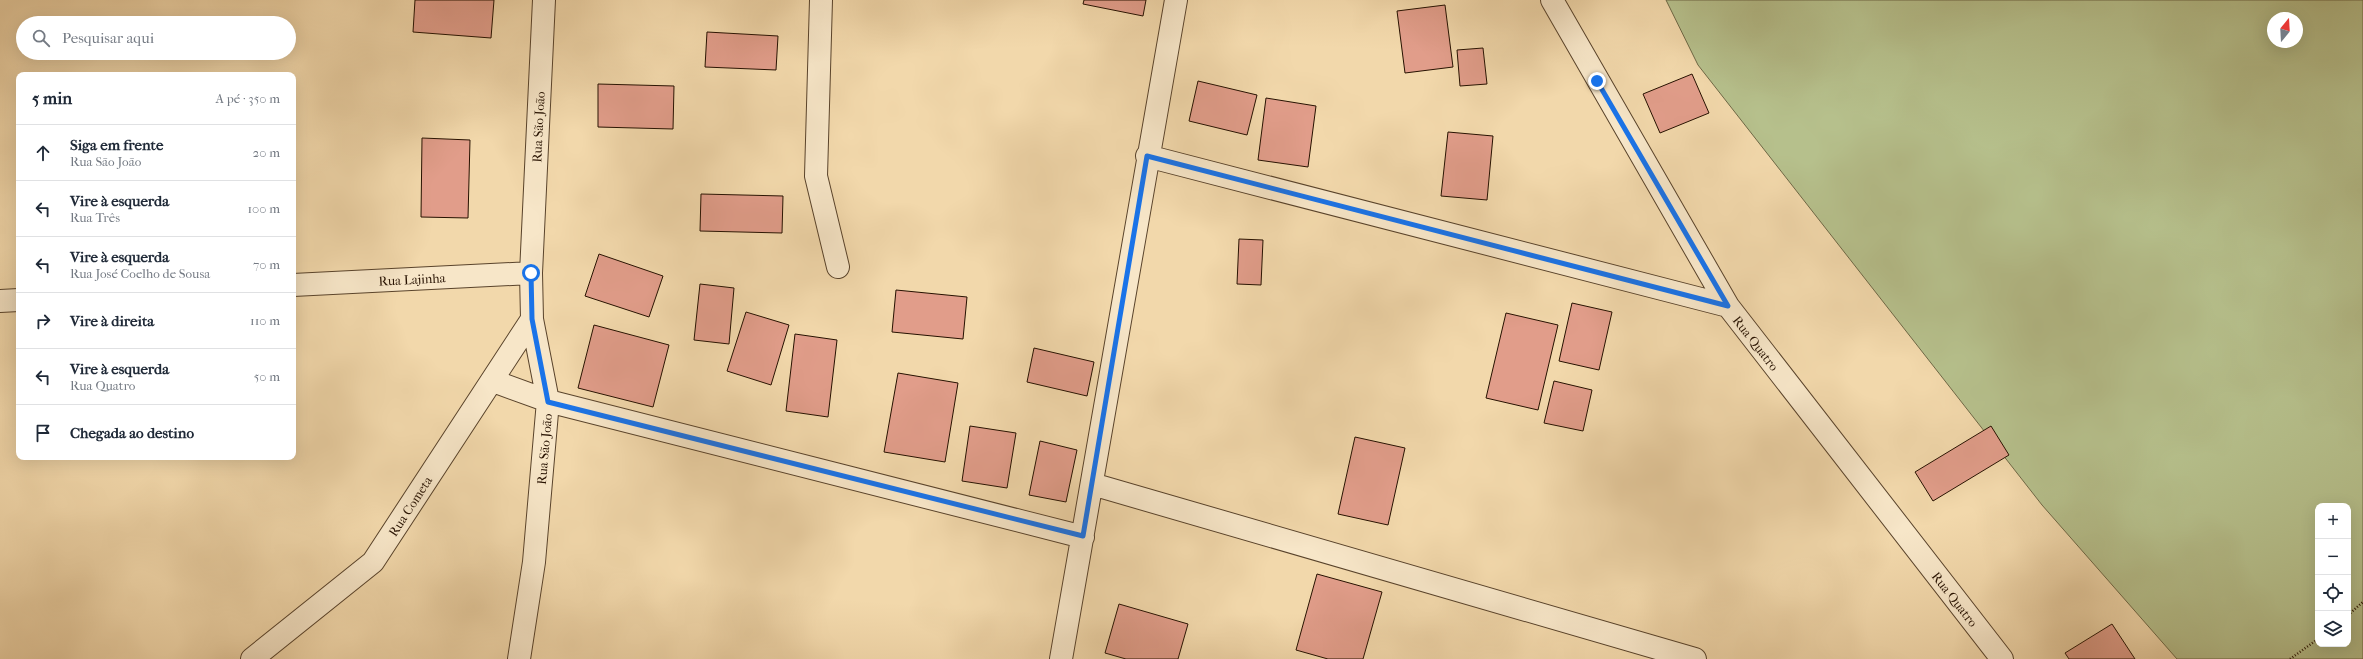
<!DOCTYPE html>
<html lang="pt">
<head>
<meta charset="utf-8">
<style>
  body { margin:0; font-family:"IM FELL French Canon",serif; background:#f2f2f3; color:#1f2937 }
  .controls { position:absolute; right:12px; bottom:12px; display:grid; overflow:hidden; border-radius:8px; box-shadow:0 4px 16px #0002 }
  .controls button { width:36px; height:36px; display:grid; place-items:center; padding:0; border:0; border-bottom:1px solid #e0e1e3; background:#fff; color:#1f2937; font:20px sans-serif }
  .compass { position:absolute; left:2267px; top:12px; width:36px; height:36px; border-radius:50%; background:#fff; box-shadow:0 4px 16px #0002; rotate:18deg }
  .stop { position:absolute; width:12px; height:12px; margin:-9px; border:3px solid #1a73e8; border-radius:50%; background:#fff }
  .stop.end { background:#1a73e8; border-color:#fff; box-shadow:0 1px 4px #0008 }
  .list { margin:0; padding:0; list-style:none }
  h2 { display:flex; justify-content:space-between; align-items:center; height:52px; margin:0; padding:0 16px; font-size:17px }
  h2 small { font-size:13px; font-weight:400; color:#747a83 }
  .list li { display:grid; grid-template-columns:26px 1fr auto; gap:12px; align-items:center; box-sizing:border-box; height:56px; padding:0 16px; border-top:1px solid #e0e1e3 }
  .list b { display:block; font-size:15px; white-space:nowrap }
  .list p { margin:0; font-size:13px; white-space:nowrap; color:#747a83 }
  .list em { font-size:13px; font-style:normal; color:#747a83 }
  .icon { flex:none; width:22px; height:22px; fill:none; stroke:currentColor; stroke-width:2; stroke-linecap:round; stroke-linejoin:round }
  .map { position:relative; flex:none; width:2363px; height:659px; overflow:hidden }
  .search { position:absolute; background:#fff; box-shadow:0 4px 16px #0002; left:16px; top:16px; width:280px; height:44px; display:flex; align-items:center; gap:10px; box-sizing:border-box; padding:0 14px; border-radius:22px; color:#747a83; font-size:15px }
  .panel { position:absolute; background:#fff; box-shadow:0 4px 16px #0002; left:16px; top:72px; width:280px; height:388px; border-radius:8px }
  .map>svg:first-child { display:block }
  .green { fill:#b6c08c; stroke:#6e6846; fill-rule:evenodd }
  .building { fill:#e19d8a; stroke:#261100 }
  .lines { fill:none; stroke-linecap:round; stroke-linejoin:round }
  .minor-casing { stroke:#59432b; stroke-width:24 }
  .path { stroke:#261100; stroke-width:2.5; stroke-dasharray:1 2; stroke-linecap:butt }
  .minor { stroke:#f7e6c8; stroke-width:22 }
  .route { stroke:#1a73e8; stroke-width:5 }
  .labels { text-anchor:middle; stroke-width:3; stroke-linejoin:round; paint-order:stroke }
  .street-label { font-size:13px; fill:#261100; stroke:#f7e6c8 }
</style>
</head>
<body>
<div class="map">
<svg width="2363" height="659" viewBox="0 0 2363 659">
  <rect width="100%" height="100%" fill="#f2d8ab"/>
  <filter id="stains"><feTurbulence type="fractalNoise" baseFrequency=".005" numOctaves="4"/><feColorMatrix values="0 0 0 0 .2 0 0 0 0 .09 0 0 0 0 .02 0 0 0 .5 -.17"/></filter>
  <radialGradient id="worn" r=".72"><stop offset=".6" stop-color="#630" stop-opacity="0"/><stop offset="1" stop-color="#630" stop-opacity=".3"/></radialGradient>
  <path class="green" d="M1666,0h697v659h-186l-135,-154 -344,-440zM2273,18h24v24h-24zM2318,506h30v138h-30z"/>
  <path class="building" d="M415,0h79l-3,38 -78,-6z
    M1084,0h62l-3,16 -60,-12z
    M1445,5l8,62 -48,6 -8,-62z
    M707,32l71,4 -2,34 -71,-3z
    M1483,48l4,36 -27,2 -3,-36z
    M1692,74l17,39 -49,20 -17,-39z
    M1198,81l59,14 -10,40 -58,-14z
    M598,84l76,2 -1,43 -75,-2z
    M1266,98l50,8 -8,61 -50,-7z
    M1448,132l45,4 -6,64 -46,-4z
    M422,138l48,2 -2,78 -47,-1z
    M701,194l82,2 -1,37 -82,-2z
    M1239,239l24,1 -2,45 -24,-1z
    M599,254l64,22 -14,41 -64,-21z
    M700,284l34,4 -5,56 -35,-4z
    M896,290l71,7 -4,42 -71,-7z
    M1572,303l40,9 -13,58 -40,-9z
    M746,312l43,13 -18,60 -44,-14z
    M1506,313l52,12 -20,85 -52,-12z
    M594,325l75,20 -16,62 -75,-19z
    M795,334l42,6 -9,77 -42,-6z
    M1034,348l60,14 -7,34 -60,-14z
    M898,373l60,10 -13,79 -61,-10z
    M1554,381l38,9 -9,41 -39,-8z
    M970,426l46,7 -9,55 -45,-7z
    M1991,426l18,29 -76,46 -18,-29z
    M1355,437l50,11 -17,77 -50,-11z
    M1040,441l37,9 -11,52 -37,-7z
    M1317,574l65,18 -19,67h-35l-32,-9z
    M1119,604l69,20 -10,35h-52l-21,-6z
    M2112,624l23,35h-66l-4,-6z"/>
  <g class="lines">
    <g class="minor-casing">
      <path id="minor" d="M821,0l-5,176 22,91
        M1552,0l176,306 274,353
        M1147,156l581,150
        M293,285l238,-12
        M0,301l19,-1
        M493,381l55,20 535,136
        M1092,484l603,175
        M252,659l121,-97 159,-243
        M519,659l15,-97 14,-161 -16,-82 -1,-46 13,-273
        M1061,659l115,-659"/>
    </g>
    <path class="path" d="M2348,615l15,-13
      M2290,659l28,-20"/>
    <use href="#minor" class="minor"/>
  </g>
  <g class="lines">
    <path class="route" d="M531,273l1,46 16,83 535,134 64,-380 581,150 -131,-225"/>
  </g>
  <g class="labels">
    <g class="street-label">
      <text transform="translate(538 127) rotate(-87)" y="5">Rua São João</text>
      <text transform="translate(412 279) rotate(-3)" y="5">Rua Lajinha</text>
      <text transform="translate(1756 343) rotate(52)" y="5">Rua Quatro</text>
      <text transform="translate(544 449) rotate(-85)" y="5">Rua São João</text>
      <text transform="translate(410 506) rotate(-57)" y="5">Rua Cometa</text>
      <text transform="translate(1955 599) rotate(52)" y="5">Rua Quatro</text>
    </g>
  </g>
  <rect width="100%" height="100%" filter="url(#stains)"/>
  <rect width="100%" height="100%" fill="url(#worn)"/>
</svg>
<div class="controls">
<button>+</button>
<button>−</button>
<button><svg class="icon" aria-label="locate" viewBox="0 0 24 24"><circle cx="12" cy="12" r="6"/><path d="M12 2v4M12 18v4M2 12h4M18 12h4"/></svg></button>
<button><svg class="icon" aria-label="layers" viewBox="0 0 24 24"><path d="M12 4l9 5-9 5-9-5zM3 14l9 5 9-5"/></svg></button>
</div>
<svg class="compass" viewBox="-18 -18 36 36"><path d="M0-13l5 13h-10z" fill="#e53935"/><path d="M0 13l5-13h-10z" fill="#747a83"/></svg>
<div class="stop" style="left:531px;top:273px"></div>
<div class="stop end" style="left:1597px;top:81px"></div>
<div class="search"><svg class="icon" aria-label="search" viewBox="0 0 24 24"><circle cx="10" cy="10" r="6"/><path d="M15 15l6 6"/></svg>Pesquisar aqui</div>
<section class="panel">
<h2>5 min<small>A pé · 350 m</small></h2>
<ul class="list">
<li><svg class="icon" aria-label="ahead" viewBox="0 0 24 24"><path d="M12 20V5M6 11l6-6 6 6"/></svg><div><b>Siga em frente</b><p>Rua São João</p></div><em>20 m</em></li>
<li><svg class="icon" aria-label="left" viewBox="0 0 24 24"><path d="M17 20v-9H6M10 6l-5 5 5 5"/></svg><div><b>Vire à esquerda</b><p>Rua Três</p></div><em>100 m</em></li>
<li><svg class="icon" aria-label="left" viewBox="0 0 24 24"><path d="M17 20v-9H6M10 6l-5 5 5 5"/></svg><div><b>Vire à esquerda</b><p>Rua José Coelho de Sousa</p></div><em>70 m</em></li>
<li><svg class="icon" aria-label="right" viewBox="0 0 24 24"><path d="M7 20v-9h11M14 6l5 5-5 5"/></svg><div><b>Vire à direita</b></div><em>110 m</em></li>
<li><svg class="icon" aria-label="left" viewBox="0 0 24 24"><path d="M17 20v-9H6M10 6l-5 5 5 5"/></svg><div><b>Vire à esquerda</b><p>Rua Quatro</p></div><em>50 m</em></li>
<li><svg class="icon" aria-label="arrive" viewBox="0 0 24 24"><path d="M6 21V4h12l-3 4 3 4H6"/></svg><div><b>Chegada ao destino</b></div></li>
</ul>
</section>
</div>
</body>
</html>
